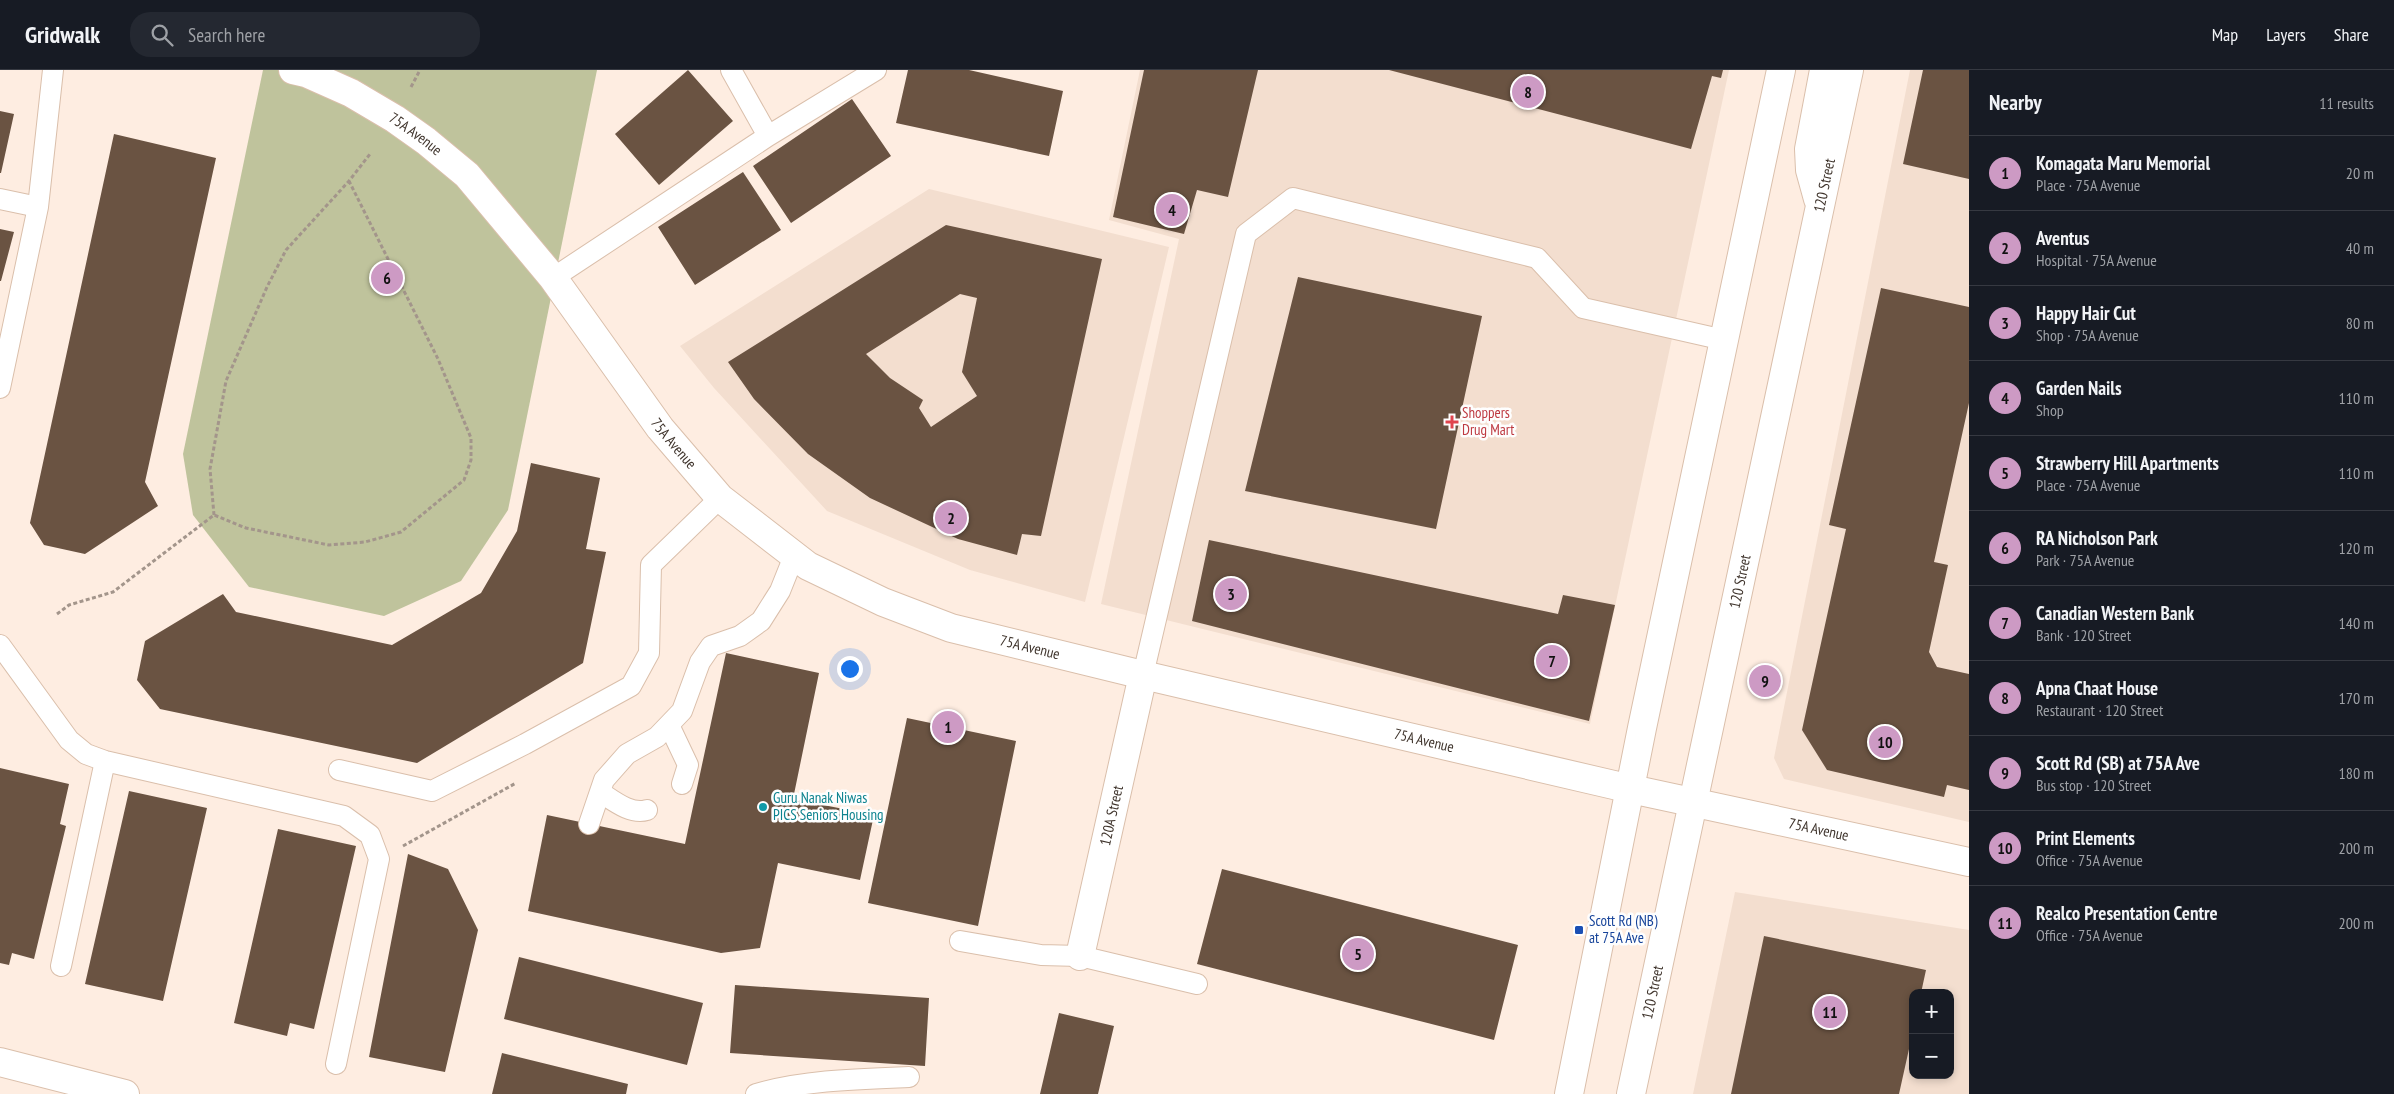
<!DOCTYPE html>
<html lang="en">
<head>
<meta charset="utf-8">
<style>
  body { margin:0; font-family:"PT Sans Narrow",sans-serif; background:#242831; color:#f1f3f6 }
  .controls { position:absolute; right:15px; bottom:15px; display:grid; overflow:hidden; border-radius:10px; box-shadow:0 2px 8px #0003 }
  .controls button { width:45px; height:45px; display:grid; place-items:center; padding:0; border:0; border-bottom:1px solid #363941; background:#171b24; color:#f1f3f6; font:25px sans-serif }
  .you { position:absolute; left:849px; top:598px; width:18px; height:18px; margin:-12px; border:4px solid #fff; border-radius:50%; background:#1a73e8; box-shadow:0 0 0 8px #1a73e833 }
  .badge { display:grid; place-items:center; width:32px; height:32px; border-radius:50%; background:#cd9ac4; color:#111; font-size:16px; font-weight:700 }
  .pin { position:absolute; translate:-50% -50%; border:2px solid #fff; box-shadow:0 1px 5px #0006 }
  .list { margin:0; padding:0; list-style:none }
  h2 { display:flex; justify-content:space-between; align-items:center; height:65px; margin:0; padding:0 20px; font-size:21px }
  h2 small { font-size:16px; font-weight:400; color:#9ea1a6 }
  .list li { display:grid; grid-template-columns:32px 1fr auto; gap:15px; align-items:center; box-sizing:border-box; height:75px; padding:0 20px; border-top:1px solid #363941 }
  .list b { display:block; font-size:19px; white-space:nowrap }
  .list p { margin:0; font-size:16px; white-space:nowrap; color:#9ea1a6 }
  .list em { font-size:16px; font-style:normal; color:#9ea1a6 }
  .icon { flex:none; width:28px; height:28px; fill:none; stroke:currentColor; stroke-width:2; stroke-linecap:round; stroke-linejoin:round }
  .map { position:relative; flex:none; width:1969px; height:1024px; overflow:hidden }
  header { display:flex; align-items:center; gap:30px; box-sizing:border-box; height:70px; padding:0 25px; background:#171b24; border-bottom:1px solid #363941 }
  header strong { font-size:24px }
  nav { display:flex; gap:28px; margin-inline-start:auto; font-size:18px }
  .search { width:350px; height:45px; background:#242831; display:flex; align-items:center; gap:12px; box-sizing:border-box; padding:0 18px; border-radius:20px; color:#9ea1a6; font-size:19px }
  main { display:flex }
  aside { flex:1; background:#171b24 }
  .map>svg:first-child { display:block }
  .built { fill:#f3decf; fill-rule:evenodd }
  .green { fill:#bfc39c }
  .building { fill:#6a5342; fill-rule:evenodd }
  .lines { fill:none; stroke-linecap:round; stroke-linejoin:round }
  .lane-casing { stroke:#dabfab; stroke-width:22 }
  .street-casing { stroke:#dabfab; stroke-width:30 }
  .secondary-casing { stroke:#dabfab; stroke-width:30 }
  .path { stroke:#a3958b; stroke-width:3; stroke-dasharray:4 2.5; stroke-linecap:butt }
  .lane { stroke:#fff; stroke-width:20 }
  .street { stroke:#fff; stroke-width:28 }
  .secondary { stroke:#fff; stroke-width:28 }
  .health-dot { fill:#e0444e; stroke:#fefefe; stroke-width:2 }
  .culture-dot { fill:#0f9aa8; stroke:#fefefe; stroke-width:2 }
  .transit-dot { fill:#1a4fb4; stroke:#fefefe; stroke-width:2 }
  .labels { text-anchor:middle; stroke-width:5; stroke-linejoin:round; paint-order:stroke }
  .street-label { font-size:15px; fill:#3f342c; stroke:#fefefe }
  .health-label { font-size:15px; fill:#be3a42; stroke:#fefefe; text-anchor:start }
  .culture-label { font-size:15px; fill:#0d838f; stroke:#fefefe; text-anchor:start }
  .transit-label { font-size:15px; fill:#164399; stroke:#fefefe; text-anchor:start }
</style>
</head>
<body>
<header>
<strong>Gridwalk</strong>
<div class="search"><svg class="icon" aria-label="search" viewBox="0 0 24 24"><circle cx="10" cy="10" r="6"/><path d="M15 15l6 6"/></svg>Search here</div>
<nav><a>Map</a><a>Layers</a><a>Share</a></nav>
</header>
<main>
<div class="map">
<svg width="1969" height="1024" viewBox="0 0 1969 1024">
  <rect width="100%" height="100%" fill="#feede1"/>
  <path class="built" d="M1140,0h589l-139,654 -489,-120 78,-365 -70,-19z
    M1910,0h59v752l-185,-43 -10,-21z
    M929,119l240,58 -84,355 -115,-32 -143,-59 -113,-123 -34,-42z
    M1735,822l234,38v164h-276zM1913,923h37v82h-37z"/>
  <path class="green" d="M263,0h334l-89,440 -47,71 -77,35 -135,-29 -56,-72 -10,-61z"/>
  <path class="building" d="M688,0l45,51 -74,64 -44,-51z
    M908,0h61l94,21 -14,65 -153,-33z
    M1144,0h114l-30,127 -31,-7 -13,44 -71,-17z
    M1389,0h334l-2,8 -9,-2 -21,73z
    M1923,0h46v109l-66,-15z
    M852,29l39,57 -100,67 -38,-57z
    M0,41l14,3 -13,59h-1z
    M114,64l102,24 -71,324 13,24 -73,48 -41,-9 -14,-22z
    M743,102l38,58 -86,55 -37,-58z
    M946,155l156,34 -61,277 -19,-2 -5,21 -59,-16 -88,-41 -62,-44 -54,-55 -26,-37zM960,224l17,4 -15,74 15,24 -46,31 -12,-19 4,-8 -33,-22 -24,-24z
    M0,159l14,3 -13,49h-1z
    M1298,207l184,39 -46,213 -191,-38z
    M1881,218l88,19v96l-35,159 14,3 -19,87 8,15 32,7v116l-22,-5 -3,12 -117,-27 -25,-40 44,-201 -17,-4z
    M531,393l69,15 -14,71 20,3 -23,111 -166,100 -257,-54 -23,-29 8,-39 78,-47 13,18 156,33 89,-52 36,-62z
    M1209,470l349,74 5,-19 52,10 -26,116 -397,-100z
    M726,583l93,20 -26,126 81,16 -14,65 -82,-17 -18,85 -39,5 -193,-42 19,-96 138,29z
    M907,648l109,23 -38,185 -110,-23z
    M0,698l69,16 -9,40 6,2 -32,133 -22,-6 -3,12 -9,-2z
    M129,721l78,17 -44,193 -78,-17z
    M278,759l78,17 -42,183 -24,-6 -3,13 -53,-13z
    M408,784l40,15 30,61 -33,142 -76,-15z
    M1222,799l296,76 -24,95 -297,-76z
    M1764,866l162,34 -5,23h-8v38l-14,63h-168z
    M519,887l184,46 -16,62 -183,-46z
    M735,915l194,13 -4,68 -195,-13z
    M1059,943l55,13 -16,68h-58z
    M502,983l126,31 -2,10h-134z"/>
  <g class="lines">
    <g class="lane-casing">
      <path id="lane" d="M731,0l37,66
        M0,129l38,8
        M553,208l215,-142 108,-66
        M0,318l38,-181 15,-137
        M0,575l69,95 17,14 19,7 239,55 26,19 9,24 -43,205
        M1143,605l103,-441 47,-36 244,60 46,50 141,32
        M669,655l19,40 -6,19
        M339,700l93,21 93,-47 106,-58 18,-33 2,-88 69,-67
        M600,722c14,9 31,23 47,18
        M589,754l15,-44 23,-26 30,-17 25,-26 18,-49 11,-16 29,-10 21,-15 19,-30 14,-35
        M960,871l81,14 39,1 117,28
        M61,896l44,-205
        M756,1024c49,-14 102,-15 153,-17"/>
    </g>
    <g class="street-casing">
      <g id="street">
        <path id="s1" d="M1631,719l338,73"/>
        <path id="s2" d="M1080,886l63,-281"/>
        <path d="M0,992l125,32"/>
      </g>
    </g>
    <g class="secondary-casing">
      <g id="secondary">
        <path id="s3" d="M293,0l13,3 45,20 44,26 31,22 41,34 86,103 107,150 60,70 88,68 75,36 68,26 192,47 488,114"/>
        <path d="M1818,129l-8,-29 -1,-21 15,-79"/>
        <path d="M1569,1024l73,-366 139,-658"/>
        <path id="s4" d="M1631,1024l218,-1024"/>
      </g>
    </g>
    <path class="path" d="M411,17l9,-17
      M214,445l-4,-46 16,-88 41,-94 19,-37 63,-69 21,-27
      M57,544l12,-9 44,-13 101,-77 32,13 83,17 36,-3 36,-10 63,-52 7,-20v-22l-33,-79 -89,-178
      M403,776l113,-63"/>
    <use href="#lane" class="lane"/>
    <use href="#street" class="street"/>
    <use href="#secondary" class="secondary"/>
  </g>
  <path class="health-dot" d="M1449.5 344.5h5v5h5v5h-5v5h-5v-5h-5v-5h5z"/>
  <circle class="culture-dot" cx="763" cy="737" r="5"/>
  <rect class="transit-dot" x="1574" y="855" width="10" height="10" rx="2.5"/>
  <g class="labels">
    <g class="street-label">
      <text dy="5" stroke="none"><textPath href="#s3" startOffset="139">75A Avenue</textPath></text>
      <text dy="5" stroke="none"><textPath href="#s4" startOffset="929">120 Street</textPath></text>
      <text dy="5" stroke="none"><textPath href="#s3" startOffset="544">75A Avenue</textPath></text>
      <text dy="5" stroke="none"><textPath href="#s4" startOffset="524">120 Street</textPath></text>
      <text dy="5" stroke="none"><textPath href="#s3" startOffset="964">75A Avenue</textPath></text>
      <text dy="5" stroke="none"><textPath href="#s3" startOffset="1369">75A Avenue</textPath></text>
      <text dy="5" stroke="none"><textPath href="#s2" startOffset="144">120A Street</textPath></text>
      <text dy="5" stroke="none"><textPath href="#s1" startOffset="192">75A Avenue</textPath></text>
      <text dy="5" stroke="none"><textPath href="#s4" startOffset="104">120 Street</textPath></text>
    </g>
    <g class="health-label">
      <text x="1462" y="348">Shoppers<tspan x="1462" dy="17">Drug Mart</tspan></text>
    </g>
    <g class="culture-label">
      <text x="773" y="733">Guru Nanak Niwas<tspan x="773" dy="17">PICS Seniors Housing</tspan></text>
    </g>
    <g class="transit-label">
      <text x="1589" y="856">Scott Rd (NB)<tspan x="1589" dy="17">at 75A Ave</tspan></text>
    </g>
  </g>
</svg>
<div class="controls">
<button>+</button>
<button>−</button>
</div>
<div class="you"></div>
<div class="pin badge" style="left:948px;top:657px">1</div>
<div class="pin badge" style="left:951px;top:448px">2</div>
<div class="pin badge" style="left:1231px;top:524px">3</div>
<div class="pin badge" style="left:1172px;top:140px">4</div>
<div class="pin badge" style="left:1358px;top:884px">5</div>
<div class="pin badge" style="left:387px;top:208px">6</div>
<div class="pin badge" style="left:1552px;top:591px">7</div>
<div class="pin badge" style="left:1528px;top:22px">8</div>
<div class="pin badge" style="left:1765px;top:611px">9</div>
<div class="pin badge" style="left:1885px;top:672px">10</div>
<div class="pin badge" style="left:1830px;top:942px">11</div>
</div>
<aside>
<h2>Nearby<small>11 results</small></h2>
<ul class="list">
<li><span class="badge">1</span><div><b>Komagata Maru Memorial</b><p>Place · 75A Avenue</p></div><em>20 m</em></li>
<li><span class="badge">2</span><div><b>Aventus</b><p>Hospital · 75A Avenue</p></div><em>40 m</em></li>
<li><span class="badge">3</span><div><b>Happy Hair Cut</b><p>Shop · 75A Avenue</p></div><em>80 m</em></li>
<li><span class="badge">4</span><div><b>Garden Nails</b><p>Shop</p></div><em>110 m</em></li>
<li><span class="badge">5</span><div><b>Strawberry Hill Apartments</b><p>Place · 75A Avenue</p></div><em>110 m</em></li>
<li><span class="badge">6</span><div><b>RA Nicholson Park</b><p>Park · 75A Avenue</p></div><em>120 m</em></li>
<li><span class="badge">7</span><div><b>Canadian Western Bank</b><p>Bank · 120 Street</p></div><em>140 m</em></li>
<li><span class="badge">8</span><div><b>Apna Chaat House</b><p>Restaurant · 120 Street</p></div><em>170 m</em></li>
<li><span class="badge">9</span><div><b>Scott Rd (SB) at 75A Ave</b><p>Bus stop · 120 Street</p></div><em>180 m</em></li>
<li><span class="badge">10</span><div><b>Print Elements</b><p>Office · 75A Avenue</p></div><em>200 m</em></li>
<li><span class="badge">11</span><div><b>Realco Presentation Centre</b><p>Office · 75A Avenue</p></div><em>200 m</em></li>
</ul>
</aside>
</main>
</body>
</html>
